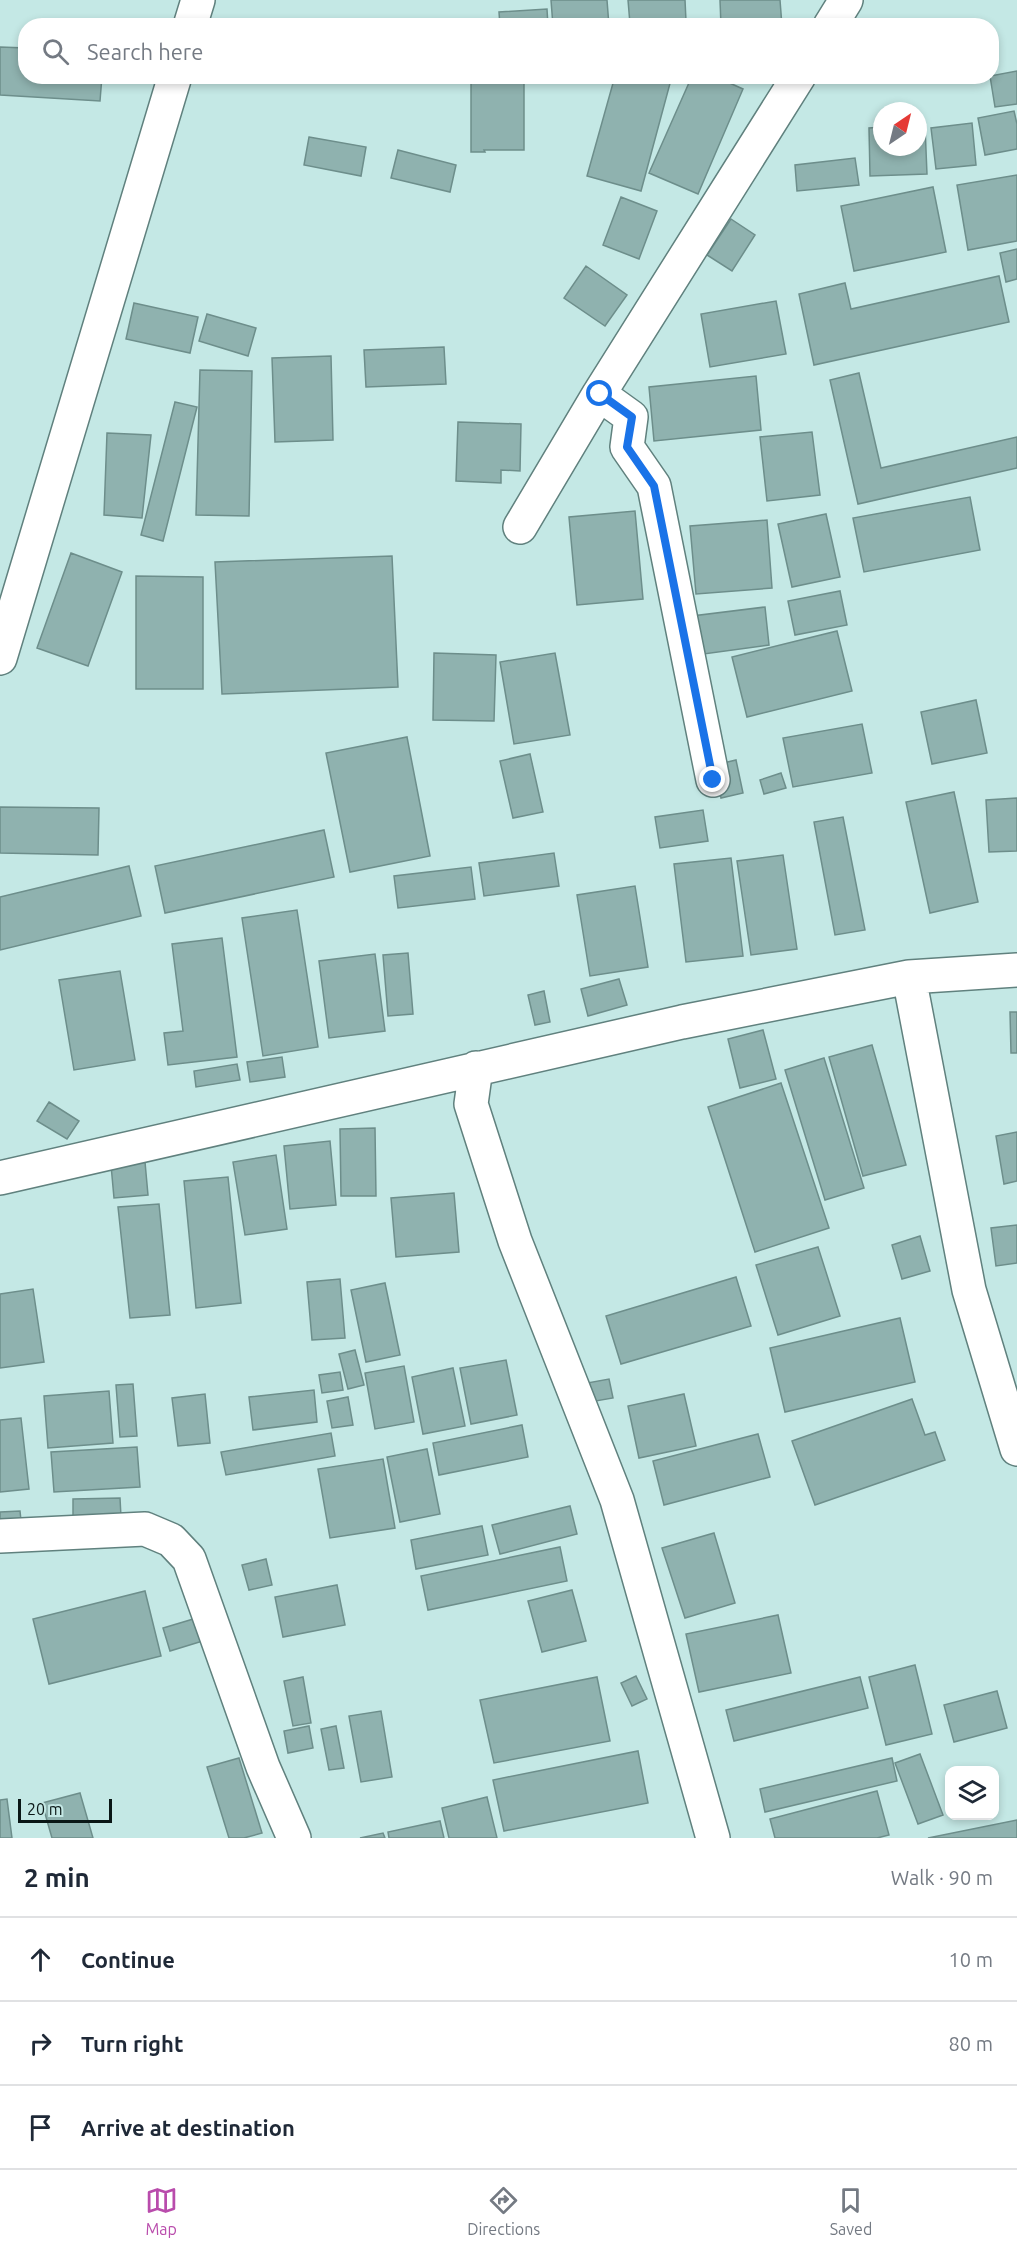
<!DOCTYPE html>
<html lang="en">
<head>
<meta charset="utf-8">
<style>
  body { margin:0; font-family:Ubuntu,sans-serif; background:#f6f6f7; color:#1f2937 }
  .controls { position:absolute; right:18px; bottom:18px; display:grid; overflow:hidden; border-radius:12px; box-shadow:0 3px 9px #0003 }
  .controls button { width:54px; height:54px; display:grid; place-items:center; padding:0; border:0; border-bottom:2px solid #e0e1e3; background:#fff; color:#1f2937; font:30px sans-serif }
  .compass { position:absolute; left:873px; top:102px; width:54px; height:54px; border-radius:50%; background:#fff; box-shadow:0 3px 9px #0003; rotate:35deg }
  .scale { position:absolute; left:18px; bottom:15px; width:94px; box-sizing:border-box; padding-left:6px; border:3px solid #0a1716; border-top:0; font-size:16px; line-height:21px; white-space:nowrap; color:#0a1716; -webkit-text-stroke:4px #c4e8e5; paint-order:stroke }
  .stop { position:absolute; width:18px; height:18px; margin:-14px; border:4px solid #1a73e8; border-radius:50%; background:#fff }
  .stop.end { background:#1a73e8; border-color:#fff; box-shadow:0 2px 6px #0008 }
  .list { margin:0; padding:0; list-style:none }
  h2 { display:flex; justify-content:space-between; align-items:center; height:78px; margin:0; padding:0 24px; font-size:26px }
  h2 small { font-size:20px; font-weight:400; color:#747a83 }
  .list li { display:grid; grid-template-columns:39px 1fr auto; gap:18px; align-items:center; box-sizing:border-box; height:84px; padding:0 24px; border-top:2px solid #e0e1e3 }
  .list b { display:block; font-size:22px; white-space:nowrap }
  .list em { font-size:20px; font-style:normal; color:#747a83 }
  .icon { flex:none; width:33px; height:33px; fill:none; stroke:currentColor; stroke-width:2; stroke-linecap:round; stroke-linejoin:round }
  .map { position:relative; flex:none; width:1017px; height:1838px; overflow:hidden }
  .search { position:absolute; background:#fff; box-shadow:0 3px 9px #0003; left:18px; right:18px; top:18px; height:66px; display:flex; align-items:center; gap:15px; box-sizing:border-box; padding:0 21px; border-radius:24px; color:#747a83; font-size:22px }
  .sheet { height:330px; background:#fff }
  nav { display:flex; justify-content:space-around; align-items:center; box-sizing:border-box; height:84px; border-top:2px solid #e0e1e3; background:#fff; font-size:16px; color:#747a83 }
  nav a { display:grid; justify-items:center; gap:3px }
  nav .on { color:#b94cac }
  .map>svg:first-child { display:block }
  .building { fill:#8fb2af; stroke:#6d8e8b; stroke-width:1.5 }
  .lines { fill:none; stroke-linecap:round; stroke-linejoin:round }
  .minor-casing { stroke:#60817e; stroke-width:36 }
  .minor { stroke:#fff; stroke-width:33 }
  .route { stroke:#1a73e8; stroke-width:8 }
</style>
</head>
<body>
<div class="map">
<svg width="1017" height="1838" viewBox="0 0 1017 1838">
  <rect width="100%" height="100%" fill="#c4e8e5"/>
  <path class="building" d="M551,0h56l2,26h-56z
    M628,0h57l1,21 -56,3z
    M720,0h60l2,26h-61z
    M547,9l1,17h-48l-1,-14z
    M237,20l26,6h-27z
    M0,47l26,1v28h76l-2,25 -100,-6z
    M1017,71v33l-22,3 -5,-31z
    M471,76l53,3v71h-40l1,2h-14z
    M615,76h57l-31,115 -54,-15z
    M692,76h22l29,13 -45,105 -49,-21z
    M1014,111l3,13v25l-32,6 -7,-37z
    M972,123l4,42 -40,4 -5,-41z
    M918,126h7l2,48 -57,2 -1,-48 13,-1v20h36z
    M309,137l57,10 -5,29 -57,-11z
    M398,150l58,15 -6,27 -59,-14z
    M855,158l4,27 -62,6 -2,-26z
    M1017,175v66l-49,9 -11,-65z
    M933,187l13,65 -92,19 -13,-65z
    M621,197l36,14 -18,48 -36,-14z
    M731,219l24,16 -23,36 -25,-16z
    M1017,249v30l-11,3 -6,-29z
    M586,266l41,29 -22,31 -41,-28z
    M999,276l10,46 -195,43 -15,-71 46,-11 6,26z
    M776,301l10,53 -76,13 -9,-53z
    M134,303l64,14 -8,36 -64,-14z
    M207,314l49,14 -8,28 -49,-15z
    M444,347l2,37 -80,3 -2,-37z
    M331,356l2,84 -58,2 -3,-84z
    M200,370l52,1 -3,145 -53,-1z
    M859,373l22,95 136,-31v31l-159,36 -28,-124z
    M756,376l5,54 -107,11 -5,-54z
    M175,402l22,5 -34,134 -22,-6z
    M458,422l63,2 -1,47 -19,-1v13l-45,-2z
    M812,432l8,63 -53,6 -7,-64z
    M107,433l44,2 -9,83 -38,-3z
    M970,497l10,53 -116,22 -11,-54z
    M635,511l8,88 -66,6 -8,-88z
    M826,514l14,63 -48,10 -14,-63z
    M767,520l5,68 -76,6 -6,-68z
    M71,553l51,19 -34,94 -51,-18z
    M392,556l6,131 -176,7 -7,-132z
    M136,576l67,1v112h-67z
    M840,591l7,34 -52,10 -7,-34z
    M765,607l4,38 -80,11 -5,-39z
    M837,631l15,60 -105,26 -15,-60z
    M434,653l62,2 -2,66 -61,-1z
    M555,653l15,82 -56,9 -14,-82z
    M976,700l11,53 -55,11 -11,-52z
    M862,724l10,49 -79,14 -10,-49z
    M407,737l23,119 -80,16 -24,-119z
    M530,754l13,58 -30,6 -13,-57z
    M736,760l7,33 -22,5 -6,-33z
    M781,773l5,15 -22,6 -4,-14z
    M954,792l24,110 -48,11 -24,-111z
    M1017,798v53l-28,1 -3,-52z
    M0,807l99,1 -1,47 -98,-2z
    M703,810l5,31 -48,7 -5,-31z
    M843,817l22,113 -30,5 -21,-113z
    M324,830l10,47 -169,36 -10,-47z
    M554,853l5,33 -75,10 -5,-33z
    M783,855l14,94 -46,6 -14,-94z
    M731,858l12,98 -57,6 -12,-98z
    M129,866l12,50 -141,34v-53z
    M471,867l4,32 -77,9 -4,-32z
    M635,886l13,81 -58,9 -13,-81z
    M297,910l21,137 -55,9 -21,-138z
    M222,938l15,119 -69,8 -4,-32 19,-2 -11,-87z
    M408,953l5,61 -25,2 -5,-61z
    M375,954l10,77 -56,7 -10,-77z
    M120,971l15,89 -61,10 -15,-90z
    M619,979l8,26 -39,11 -7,-27z
    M544,991l6,31 -15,3 -7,-30z
    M1010,1012h7v41h-6z
    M763,1030l13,49 -36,9 -12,-49z
    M872,1045l34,120 -43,11 -34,-119z
    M282,1057l3,20 -35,5 -3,-20z
    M824,1058l40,130 -39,12 -40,-130z
    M237,1064l3,16 -44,7 -2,-16z
    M781,1083l48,145 -74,24 -47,-145z
    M49,1102l30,19 -12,18 -30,-18z
    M375,1128l1,68h-35l-1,-67z
    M1017,1132v49l-13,3 -8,-48z
    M330,1141l6,64 -46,4 -6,-63z
    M144,1151l4,44 -34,3 -4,-44z
    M276,1155l11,74 -42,6 -12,-73z
    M228,1177l13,126 -45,5 -12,-127z
    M454,1193l5,59 -63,5 -5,-59z
    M159,1204l11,111 -40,3 -12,-111z
    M1017,1225v38l-21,3 -5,-38z
    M920,1236l10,35 -28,8 -10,-34z
    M818,1247l22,69 -62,19 -22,-70z
    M736,1277l15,49 -130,38 -15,-48z
    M340,1279l5,59 -33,2 -5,-58z
    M385,1283l15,72 -34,7 -15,-72z
    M33,1289l11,73 -44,6v-74z
    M900,1318l15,64 -130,30 -15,-64z
    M355,1350l9,35 -16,4 -9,-35z
    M506,1360l11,55 -46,9 -11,-56z
    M404,1366l10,56 -39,7 -10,-56z
    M453,1368l12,58 -42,8 -11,-57z
    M340,1372l3,18 -21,3 -3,-18z
    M609,1379l4,19 -23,4 -3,-19z
    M133,1384l4,52 -17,1 -4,-52z
    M314,1390l3,32 -64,8 -4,-33z
    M109,1391l4,52 -65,5 -4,-52z
    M205,1394l5,49 -32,3 -6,-48z
    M684,1394l12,52 -57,12 -11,-52z
    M348,1397l5,28 -21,3 -5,-27z
    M912,1399l13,36 10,-3 10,28 -130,45 -23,-64z
    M21,1418l8,71 -29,3v-72z
    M522,1425l6,32 -89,18 -6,-32z
    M331,1433l4,23 -109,19 -5,-23z
    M758,1434l12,43 -106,28 -11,-44z
    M137,1447l3,40 -86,5 -3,-40z
    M427,1449l13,65 -40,8 -13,-65z
    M383,1459l12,69 -65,10 -12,-69z
    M120,1498l1,19 -48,1v-19z
    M570,1506l7,28 -77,20 -8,-29z
    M20,1511l2,19 -22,2v-20z
    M482,1526l6,29 -72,14 -5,-29z
    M714,1533l21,70 -50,15 -23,-70z
    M560,1547l7,34 -139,29 -7,-34z
    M266,1559l6,26 -23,5 -7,-25z
    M337,1585l8,40 -62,12 -8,-40z
    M572,1590l14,51 -44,11 -14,-51z
    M145,1591l16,65 -112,28 -16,-65z
    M778,1615l13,58 -92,19 -13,-58z
    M200,1617l6,23 -36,11 -7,-23z
    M915,1665l17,69 -46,11 -17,-68z
    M636,1676l11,23 -15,7 -11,-23z
    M303,1677l8,46 -18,3 -9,-45z
    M597,1677l13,64 -116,22 -14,-63z
    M860,1677l8,31 -134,33 -8,-31z
    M997,1691l10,37 -53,14 -10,-37z
    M381,1711l11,66 -31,5 -12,-66z
    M309,1726l4,22 -25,5 -4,-22z
    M336,1726l8,42 -15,2 -8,-41z
    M638,1751l10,52 -144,28 -11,-51z
    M920,1754l23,61 -25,9 -23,-61z
    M239,1758l23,75 -18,5h-15l-22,-71z
    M892,1758l5,23 -132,31 -5,-23z
    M877,1791l12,44 -12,3h-102l-5,-19z
    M80,1793l13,45h-41l-10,-35z
    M487,1797l10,41h-48l-7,-30z
    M7,1799l5,39h-12v-38z
    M1017,1820v18h-89z
    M440,1821l4,17h-55l-1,-6z
    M383,1833l2,5h-25z"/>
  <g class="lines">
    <g class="minor-casing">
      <path id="minor" d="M190,26l8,-26
        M830,26l16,-26
        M599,394l32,23 -4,30 27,39 59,294
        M520,527l79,-133 200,-318
        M0,658l175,-582
        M909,977l60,313 48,159
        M476,1068l-5,36 44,137 102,259 96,338
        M0,1178l682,-156 227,-45 108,-7
        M0,1536l145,-7 26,11 18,19 74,208 31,71"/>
    </g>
    <use href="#minor" class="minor"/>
  </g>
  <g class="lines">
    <path class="route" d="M600,394l32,23 -5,30 27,39 59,294"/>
  </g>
</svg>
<div class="controls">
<button><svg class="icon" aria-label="layers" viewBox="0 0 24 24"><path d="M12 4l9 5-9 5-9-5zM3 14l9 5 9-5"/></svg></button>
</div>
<svg class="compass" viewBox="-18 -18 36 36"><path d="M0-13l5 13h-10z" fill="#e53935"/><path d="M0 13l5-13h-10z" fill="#747a83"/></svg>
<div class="scale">20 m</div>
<div class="stop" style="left:600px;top:394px"></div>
<div class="stop end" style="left:713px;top:780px"></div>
<div class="search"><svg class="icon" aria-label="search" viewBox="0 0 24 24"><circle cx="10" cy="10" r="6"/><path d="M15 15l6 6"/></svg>Search here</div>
</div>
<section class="sheet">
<h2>2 min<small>Walk · 90 m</small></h2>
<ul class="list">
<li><svg class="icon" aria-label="ahead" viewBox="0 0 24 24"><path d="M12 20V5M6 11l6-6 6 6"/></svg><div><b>Continue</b></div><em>10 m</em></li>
<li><svg class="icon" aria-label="right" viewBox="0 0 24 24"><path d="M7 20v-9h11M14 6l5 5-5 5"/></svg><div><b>Turn right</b></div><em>80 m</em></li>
<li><svg class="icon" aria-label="arrive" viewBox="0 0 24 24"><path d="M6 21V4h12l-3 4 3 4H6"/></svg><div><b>Arrive at destination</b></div></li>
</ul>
</section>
<nav>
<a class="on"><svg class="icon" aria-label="map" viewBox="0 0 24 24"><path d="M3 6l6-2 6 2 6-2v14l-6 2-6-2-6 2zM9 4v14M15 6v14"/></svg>Map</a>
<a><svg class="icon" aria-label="directions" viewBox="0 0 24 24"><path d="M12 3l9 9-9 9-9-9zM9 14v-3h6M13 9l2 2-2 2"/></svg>Directions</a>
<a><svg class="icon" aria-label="saved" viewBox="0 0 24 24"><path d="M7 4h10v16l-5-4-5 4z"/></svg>Saved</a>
</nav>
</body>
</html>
